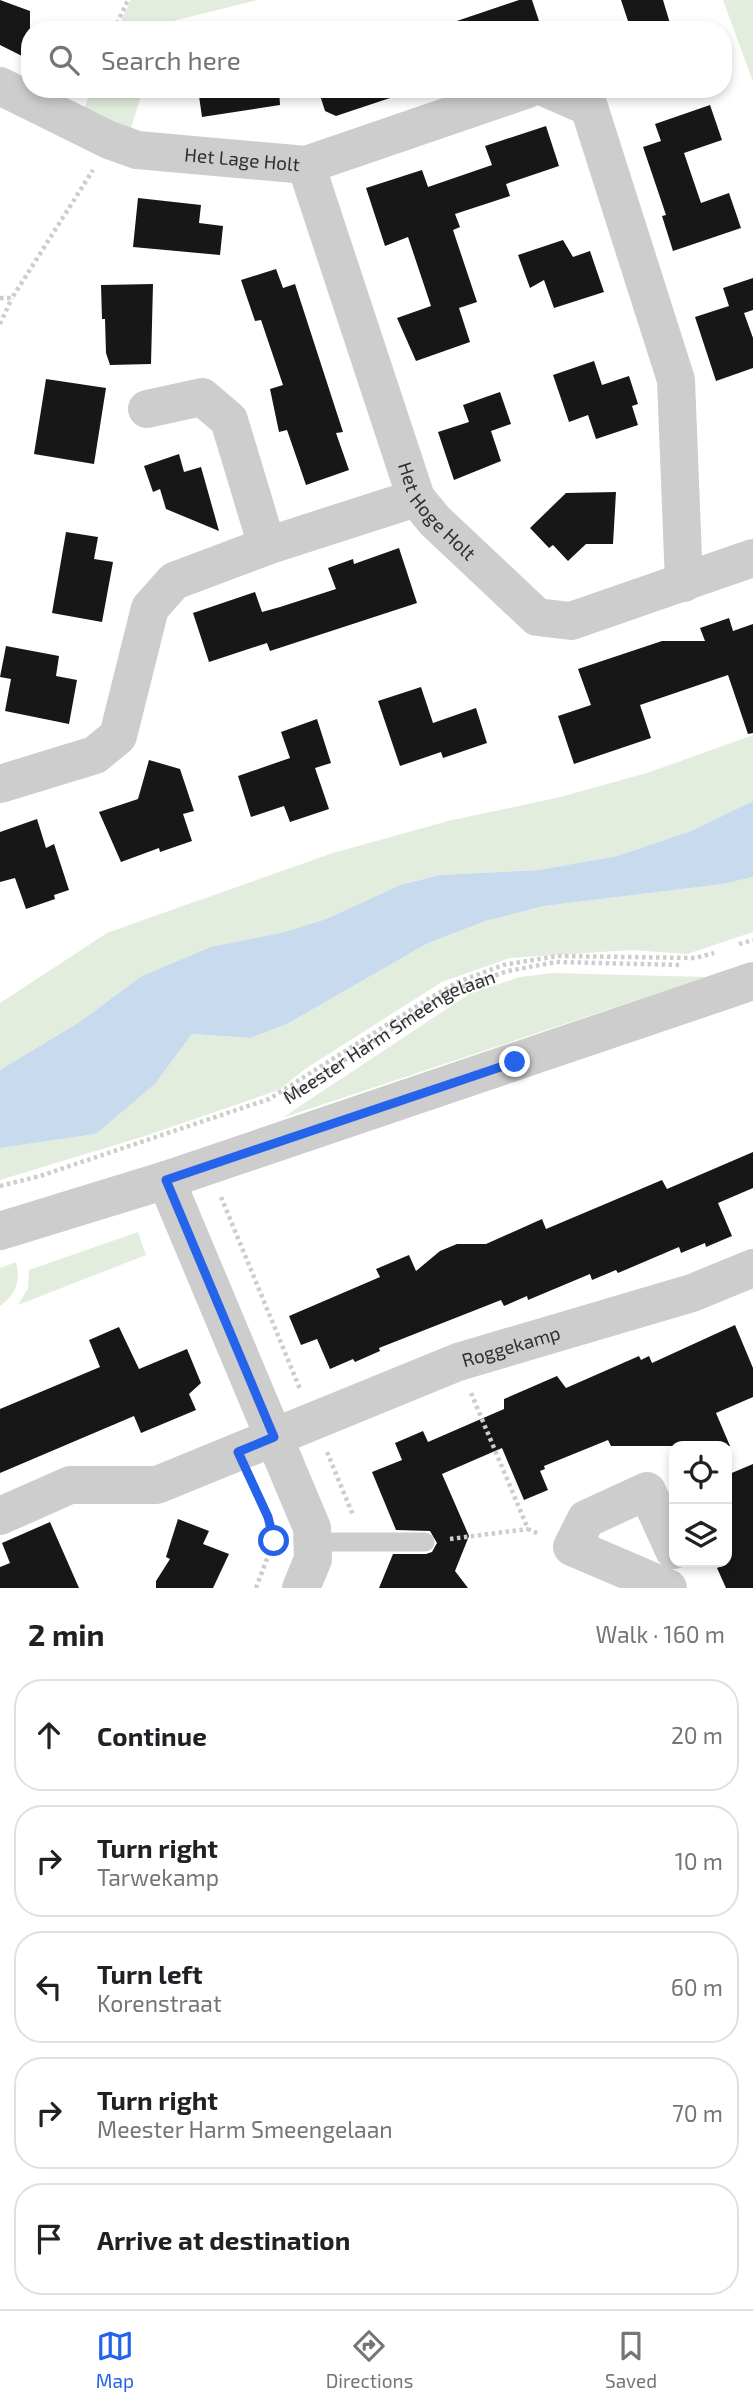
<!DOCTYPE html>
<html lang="en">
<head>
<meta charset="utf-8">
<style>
  body { margin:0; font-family:"Exo 2",sans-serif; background:#f2f2f2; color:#202124 }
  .controls { position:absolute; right:21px; bottom:21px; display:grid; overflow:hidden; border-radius:14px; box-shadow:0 4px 10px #0003 }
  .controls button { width:63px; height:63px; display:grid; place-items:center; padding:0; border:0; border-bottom:2px solid #e0e0e0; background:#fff; color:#202124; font:35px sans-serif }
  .stop { position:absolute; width:21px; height:21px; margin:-16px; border:5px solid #2563eb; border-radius:50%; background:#fff }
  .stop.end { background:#2563eb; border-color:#fff; box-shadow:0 2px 7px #0008 }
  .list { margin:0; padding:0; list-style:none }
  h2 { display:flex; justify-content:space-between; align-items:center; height:91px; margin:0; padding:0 28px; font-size:30px }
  h2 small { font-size:23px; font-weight:400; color:#757577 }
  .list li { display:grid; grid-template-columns:46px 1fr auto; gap:21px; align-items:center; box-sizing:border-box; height:112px; margin:0 14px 14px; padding:0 14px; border:2px solid #e0e0e0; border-radius:28px }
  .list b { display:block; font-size:26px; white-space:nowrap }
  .list p { margin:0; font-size:23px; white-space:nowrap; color:#757577 }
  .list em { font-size:23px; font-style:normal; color:#757577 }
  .icon { flex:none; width:38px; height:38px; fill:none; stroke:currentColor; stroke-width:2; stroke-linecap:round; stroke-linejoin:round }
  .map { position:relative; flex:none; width:753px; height:1588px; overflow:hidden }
  .search { position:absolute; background:#fff; box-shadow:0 4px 10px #0003; left:21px; right:21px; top:21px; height:77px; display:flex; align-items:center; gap:18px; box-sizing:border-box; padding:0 24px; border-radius:28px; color:#757577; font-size:26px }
  .sheet { height:721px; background:#fff }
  nav { display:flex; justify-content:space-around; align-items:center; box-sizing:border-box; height:98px; border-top:2px solid #e0e0e0; background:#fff; font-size:19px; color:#757577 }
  nav a { display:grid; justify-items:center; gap:4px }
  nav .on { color:#2563eb }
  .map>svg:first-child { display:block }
  .green { fill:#e3eddd }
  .water { fill:#c8daee }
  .building { fill:#171717 }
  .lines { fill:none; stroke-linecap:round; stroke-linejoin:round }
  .path { stroke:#cdcdcd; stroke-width:4.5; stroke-dasharray:3.5 3.5; stroke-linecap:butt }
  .service { stroke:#cdcdcd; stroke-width:19 }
  .minor { stroke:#cdcdcd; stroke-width:38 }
  .tertiary { stroke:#cdcdcd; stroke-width:38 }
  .route { stroke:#2563eb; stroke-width:9 }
  .labels { text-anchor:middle; stroke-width:7; stroke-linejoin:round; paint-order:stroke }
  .street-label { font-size:19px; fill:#303030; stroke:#fff }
</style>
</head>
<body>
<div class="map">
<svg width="753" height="1588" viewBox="0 0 753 1588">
  <rect width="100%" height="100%" fill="#fff"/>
  <path class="green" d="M131,0h127l-89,22 -6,8h-46z
    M723,0h30v82z
    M92,89h51l-14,46 -47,-22z
    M753,735v66l-62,30 -74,25 -79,14 -98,5 -40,10 -74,34 -186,58 -59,44 -81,49v-67l107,-70 53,-19 173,-61 115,-32 112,-24 87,-24z
    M753,877v55l-66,22 -55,-4 -122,8 -68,24 -137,87 -26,21 -134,46 -145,44v-32l96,-14 59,-50 37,-50 58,4 37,-14 141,-81 58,-22 58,-15 179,-22z
    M553,973l153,4 -424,141 187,-124 51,-17z
    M138,1232l8,23 -128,50 10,-17 1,-18z
    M16,1262c5,20 0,32 -16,44v-38z"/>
  <path class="water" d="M753,801v76l-30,7 -179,22 -58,15 -58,22 -141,81 -37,14 -58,-4 -37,50 -59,50 -96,14v-78l81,-49 59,-44 71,-30 70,-14 45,-14 74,-34 40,-10 98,-5 79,-14 74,-25z"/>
  <path class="building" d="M0,0l30,11v49l-30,-15z
    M519,0h13l10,30h-96l-1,-5z
    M621,0h42l9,30h-41z
    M198,89h81l1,16 -78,12z
    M318,89h83l1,5 -66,22 -11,-5z
    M710,105l12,35 -38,13 17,50 28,-10 12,35 -68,23 -11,-35 4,-1 -23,-68 18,-6 -6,-17z
    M546,126l13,40 -53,18 4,12 -55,18 5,13 -7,3 24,72 -18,6 11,34 -54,19 -19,-43 34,-12 -23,-69 -23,9 -19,-58 56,-18 6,17 64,-22 -7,-19z
    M138,198l63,7 -2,18 24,3 -3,29 -87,-8z
    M563,240l10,17 17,-6 14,41 -50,16 -10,-28 -14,8 -12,-33z
    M276,269l7,19 12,-4 48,148 -7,1 13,37 -43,15 -19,-55 -8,2 -9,-43 13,-4 -22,-65 -6,1 -14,-41z
    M753,278v32l-9,3 9,25v30l-37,13 -21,-64 34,-11 -6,-18z
    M153,284l-2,80 -41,1 -4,-12 -1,-34h-3l-1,-34z
    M594,361l8,24 27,-9 9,28 -6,2 6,19 -42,14 -8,-24 -19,7 -16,-47z
    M46,379l60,9 -12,76 -60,-10z
    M500,392l11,32 -20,7 10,30 -47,19 -16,-48 31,-10 -6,-17z
    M179,454l5,18 17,-5 18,64 -53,-22 -6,-20 -7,3 -9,-26z
    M616,492l-3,52h-27l-18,17 -15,-16 -4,3 -19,-20 36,-35z
    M66,532l32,5 -4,22 19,3 -11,60 -50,-9z
    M399,548l18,55 -147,48 -3,-8 -58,19 -16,-49 62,-21 7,20 18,-5 56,-18 -8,-21 25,-9 1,5z
    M729,618l4,13 20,-7v109l-5,1 -20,-59 -88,30 11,33 -77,26 -16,-48 33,-11 -13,-36 84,-28h43l-5,-13z
    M6,646l53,10 -3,20 21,4 -8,44 -64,-13 6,-32 -11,-2z
    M421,687l12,36 43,-15 11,35 -44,15 -2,-6 -41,14 -22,-65z
    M317,719l14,44 -16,5 14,41 -39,13 -6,-16 -33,11 -13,-41 52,-18 -9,-26z
    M149,760l31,9 14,42 -11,3 9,27 -32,11 -1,-4 -38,14 -22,-50 39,-13z
    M37,819l9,29 8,-4 15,46 -15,5 1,4 -29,10 -11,-31 -15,4v-50z
    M753,1152v36l-35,15 14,33 -26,11 -1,-4 -24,10 -2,-6 -61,26 -2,-3 -24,10 -2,-6 -62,26 -1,-4 -23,10 -3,-6 -122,48 1,3 -25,11 -2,-3 -23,10 -13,-30 -16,6 -12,-29 91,-39 -4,-8 33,-14 7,16 24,-20 17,-7h29l56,-25 4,10 116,-49 5,9z
    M735,1325l18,43v29l-37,16 14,33h-119l-3,-6 -64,26 1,3 -5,2 8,19 -24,10 -22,-52 -60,26 27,62 -14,35 13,17h-89l14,-34h33l6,-2 5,-9 -7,-12 -34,-1 -24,-58 30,-12 -7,-17 28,-12 5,11 76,-33v-10l53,-23 9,12 73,-32 2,4 8,-4 3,7z
    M119,1327l20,42 48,-20 14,34 -12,11 7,16 -55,23 -7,-17 -134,57v-64l100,-42 -11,-27z
    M753,1464v124h-27l-9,-20 10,-4v-89z
    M178,1519l31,12 -6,13 26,10 -16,34h-57v-7l14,-22 -4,-2z
    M50,1522l29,66h-79v-21l10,-4 -8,-20z"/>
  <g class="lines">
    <g class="path">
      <path d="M114,30l14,-30"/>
      <path d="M0,298h12l81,-128"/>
      <path d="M0,324l12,-26"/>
      <path d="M739,944l14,-4"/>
      <path id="s1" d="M285,1099l165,-108 58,-20 48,-9 125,3"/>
      <path d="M0,1186l40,-10 229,-77 159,-100 30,-17 45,-17 55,-9 137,2 19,-5"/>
      <path d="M221,1197l79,192"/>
      <path d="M471,1393l57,136 11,5"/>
      <path d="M327,1452l26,63"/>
      <path d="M450,1539l78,-10"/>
      <path d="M256,1588l18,-48"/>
    </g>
    <path class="service" d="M313,1542h112"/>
    <g class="minor">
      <path id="s2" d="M0,86l109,54 28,10 169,15 222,-76"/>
      <path d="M548,89l41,18 87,273 8,203"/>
      <path id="s3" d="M306,165l110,333 19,23 102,96 34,4 182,-63"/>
      <path d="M147,409l55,-12 27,23 38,126"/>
      <path d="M0,784l95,-29 23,-19 32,-128 24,-27 93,-35 149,-48"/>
      <path d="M166,1180l146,348 1,31 -12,29"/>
      <path id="s4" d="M0,1516l70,-31h87l301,-123 234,-69 61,-25"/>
      <path d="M668,1588l-96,-41 14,-28 61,-28 27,59"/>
    </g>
    <path class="tertiary" d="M0,1231l166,-51 587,-199"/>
  </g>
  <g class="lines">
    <path class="route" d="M274,1541l-6,-24 -30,-65 36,-15 -108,-257 349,-118"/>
  </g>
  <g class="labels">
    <g class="street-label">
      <text dy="7" stroke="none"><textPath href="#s2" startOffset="257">Het Lage Holt</textPath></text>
      <text dy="7" stroke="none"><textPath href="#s3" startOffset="373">Het Hoge Holt</textPath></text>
      <text dy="7" stroke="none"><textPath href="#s1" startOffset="122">Meester Harm Smeengelaan</textPath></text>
      <text dy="7" stroke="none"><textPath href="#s4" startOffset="544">Roggekamp</textPath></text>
    </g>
  </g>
</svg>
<div class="controls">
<button><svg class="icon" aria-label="locate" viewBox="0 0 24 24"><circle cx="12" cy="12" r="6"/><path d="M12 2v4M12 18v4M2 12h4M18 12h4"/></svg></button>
<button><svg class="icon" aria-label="layers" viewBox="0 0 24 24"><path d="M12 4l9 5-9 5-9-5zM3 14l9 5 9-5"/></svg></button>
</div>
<div class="stop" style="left:274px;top:1541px"></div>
<div class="stop end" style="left:515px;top:1062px"></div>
<div class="search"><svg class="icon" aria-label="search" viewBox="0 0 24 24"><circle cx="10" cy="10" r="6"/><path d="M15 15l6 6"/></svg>Search here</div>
</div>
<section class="sheet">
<h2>2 min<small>Walk · 160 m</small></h2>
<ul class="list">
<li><svg class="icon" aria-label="ahead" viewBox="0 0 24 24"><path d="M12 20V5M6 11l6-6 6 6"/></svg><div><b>Continue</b></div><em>20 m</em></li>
<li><svg class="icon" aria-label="right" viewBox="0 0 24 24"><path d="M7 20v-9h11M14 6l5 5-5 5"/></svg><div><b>Turn right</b><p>Tarwekamp</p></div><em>10 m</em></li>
<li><svg class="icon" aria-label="left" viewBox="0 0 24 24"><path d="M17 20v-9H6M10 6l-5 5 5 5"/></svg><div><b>Turn left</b><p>Korenstraat</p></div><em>60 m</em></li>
<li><svg class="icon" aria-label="right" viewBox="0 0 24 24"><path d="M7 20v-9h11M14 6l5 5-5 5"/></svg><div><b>Turn right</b><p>Meester Harm Smeengelaan</p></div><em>70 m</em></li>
<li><svg class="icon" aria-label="arrive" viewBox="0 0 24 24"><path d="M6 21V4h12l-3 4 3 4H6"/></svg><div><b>Arrive at destination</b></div></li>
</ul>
</section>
<nav>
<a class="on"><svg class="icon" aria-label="map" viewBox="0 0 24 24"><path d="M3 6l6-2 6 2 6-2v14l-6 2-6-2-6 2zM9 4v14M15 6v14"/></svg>Map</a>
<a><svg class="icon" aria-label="directions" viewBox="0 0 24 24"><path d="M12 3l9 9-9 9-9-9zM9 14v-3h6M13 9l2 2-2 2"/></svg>Directions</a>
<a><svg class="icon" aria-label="saved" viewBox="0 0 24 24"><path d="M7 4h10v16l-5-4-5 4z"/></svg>Saved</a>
</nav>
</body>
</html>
